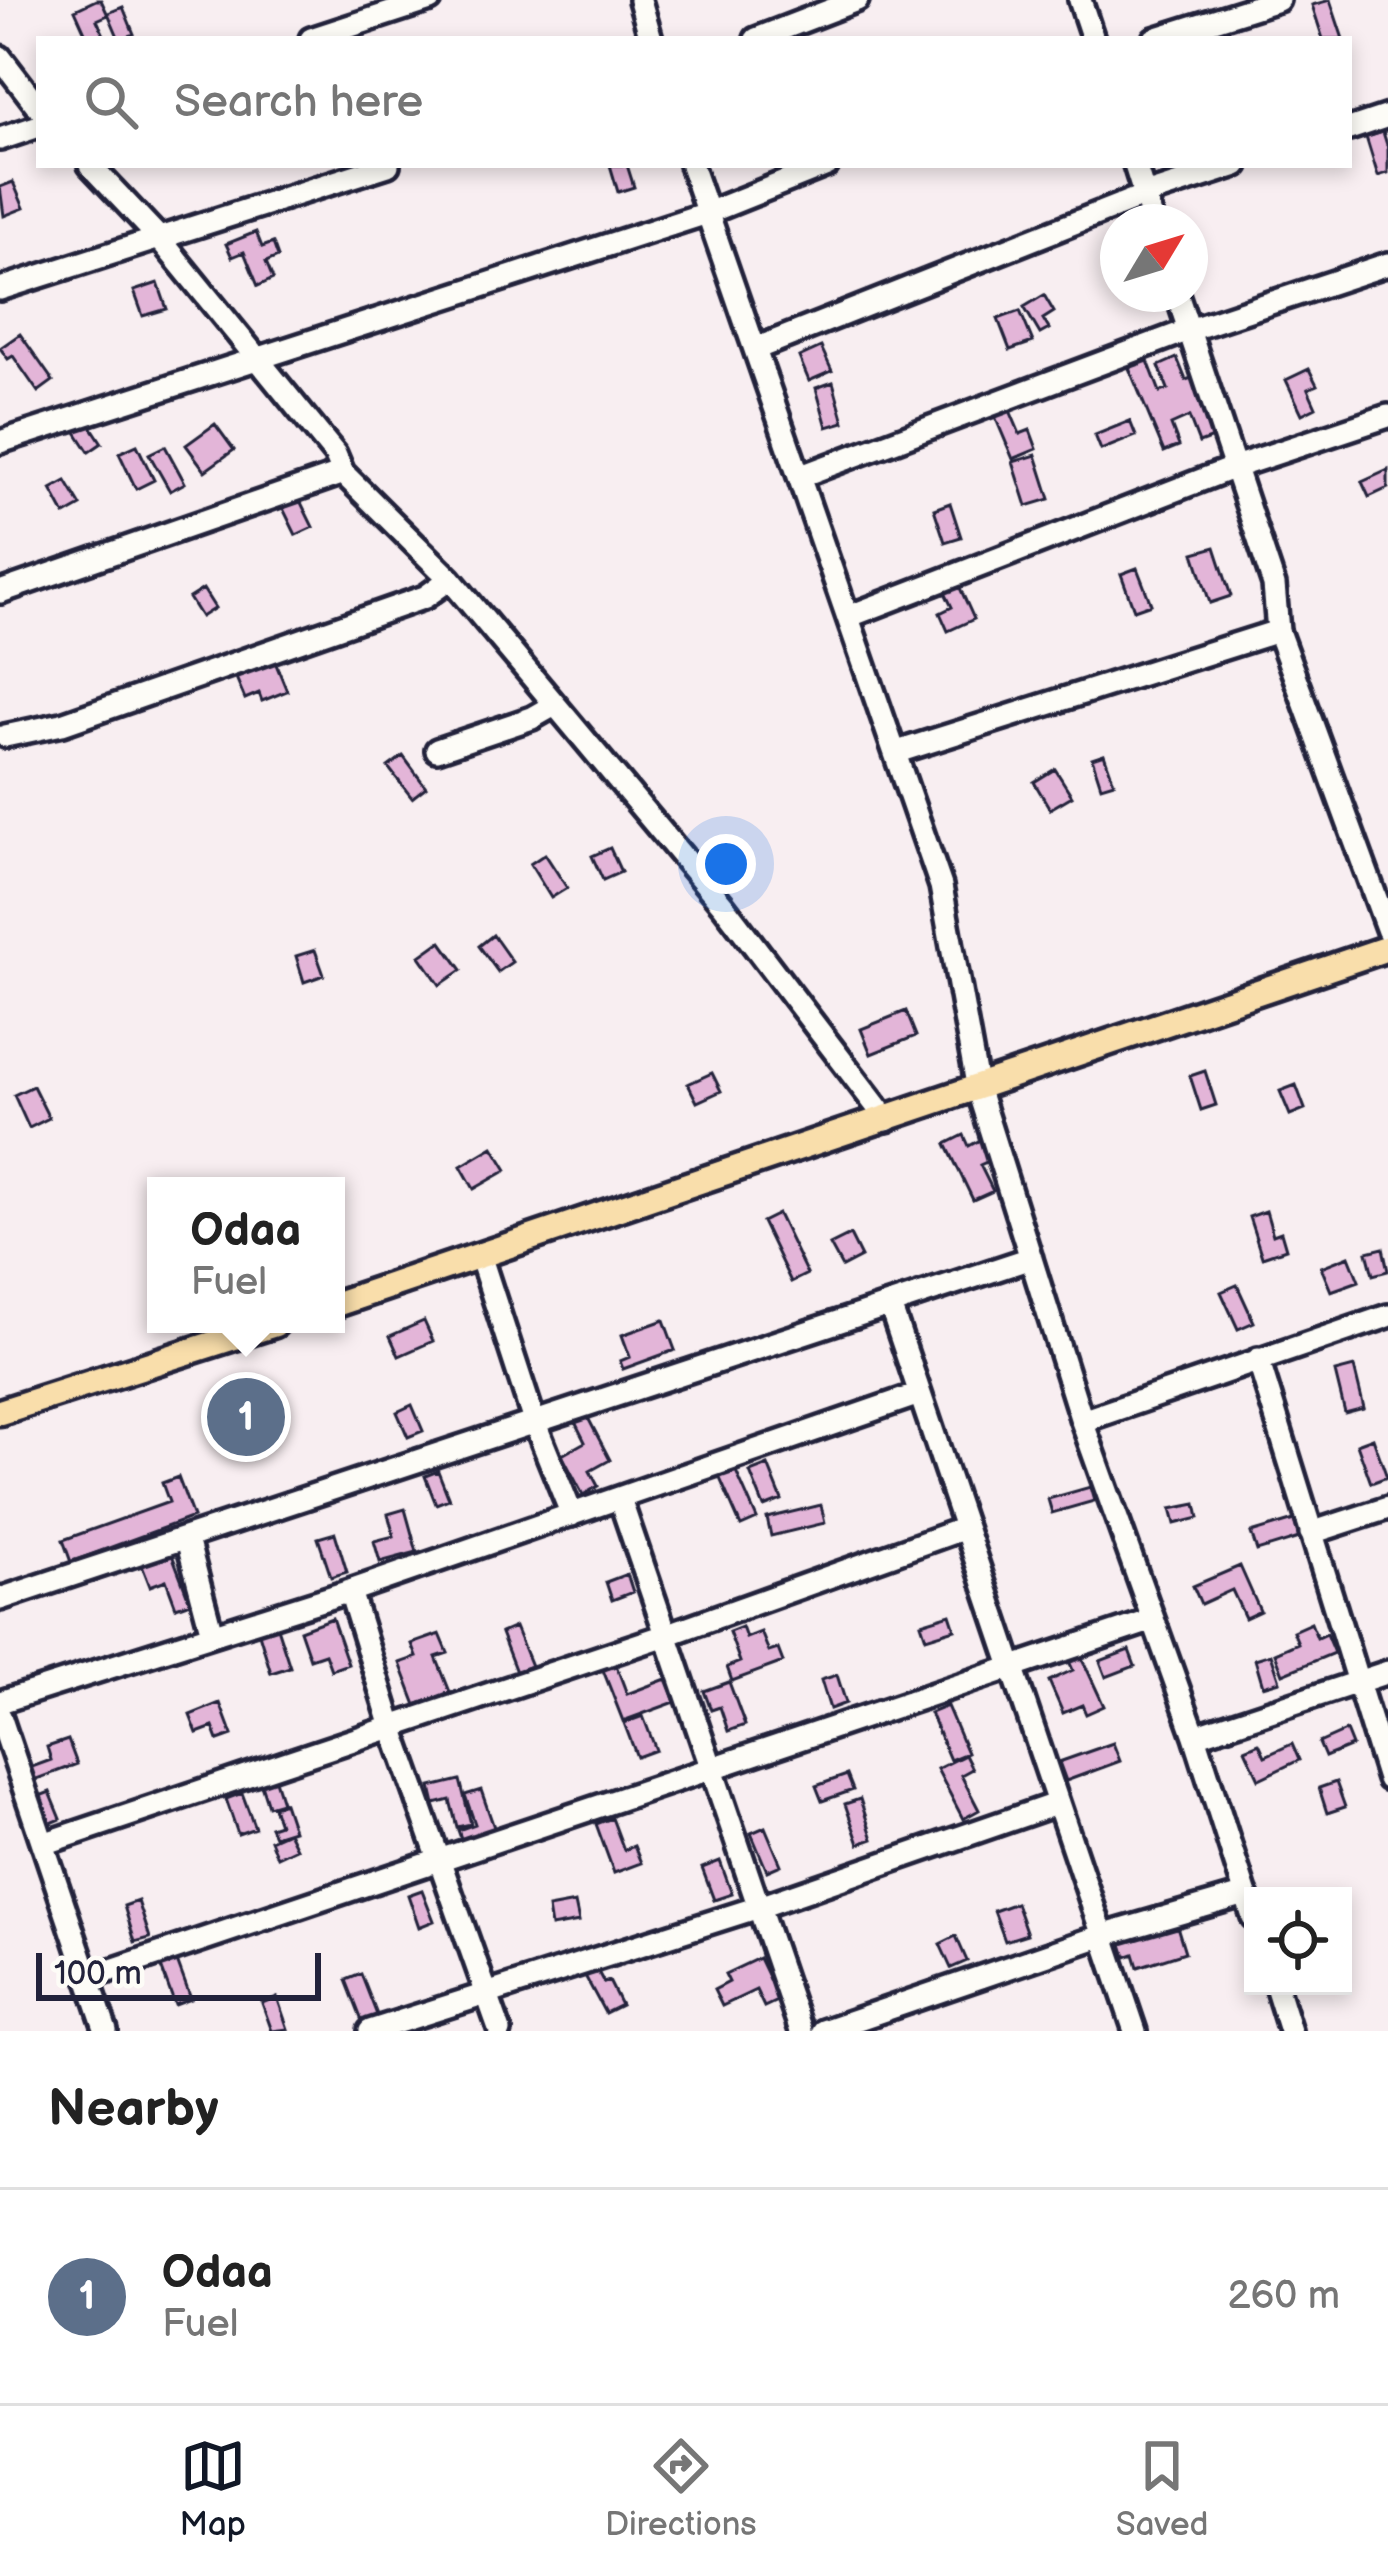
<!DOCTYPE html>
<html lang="en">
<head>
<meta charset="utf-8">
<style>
  body { margin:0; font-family:"Balsamiq Sans",sans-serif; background:#f6f6f6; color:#222 }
  .controls { position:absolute; right:36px; bottom:36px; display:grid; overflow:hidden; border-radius:0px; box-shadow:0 6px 18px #0003 }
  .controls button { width:108px; height:108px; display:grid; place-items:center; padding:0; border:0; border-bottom:3px solid #e0e0e0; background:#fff; color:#222; font:60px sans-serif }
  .compass { position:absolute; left:1100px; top:204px; width:108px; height:108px; border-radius:50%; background:#fff; box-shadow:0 6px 18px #0003; rotate:52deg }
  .scale { position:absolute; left:36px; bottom:30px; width:285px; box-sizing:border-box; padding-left:12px; border:6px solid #22223b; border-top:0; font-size:33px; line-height:42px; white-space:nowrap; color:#22223b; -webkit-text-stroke:9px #fdfcf7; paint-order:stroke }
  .you { position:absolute; left:726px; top:864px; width:42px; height:42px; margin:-30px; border:9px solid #fff; border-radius:50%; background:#1a73e8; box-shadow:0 0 0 18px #1a73e833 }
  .badge { display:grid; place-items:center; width:78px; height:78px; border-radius:50%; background:#111827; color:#fff; font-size:39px; font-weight:700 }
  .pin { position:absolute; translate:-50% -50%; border:6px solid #fff; box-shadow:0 3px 12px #0006 }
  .popup { position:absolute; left:147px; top:1177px; width:198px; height:156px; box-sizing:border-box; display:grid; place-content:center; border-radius:0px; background:#fff; filter:drop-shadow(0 3px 9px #0005); font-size:39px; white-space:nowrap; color:#767676 }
  .popup b { font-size:45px; color:#222 }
  .popup::after { content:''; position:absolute; left:50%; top:100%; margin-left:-24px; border:24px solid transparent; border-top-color:#fff }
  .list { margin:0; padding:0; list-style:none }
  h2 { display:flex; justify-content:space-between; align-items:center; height:156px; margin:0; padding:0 48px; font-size:51px }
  h2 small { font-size:39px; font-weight:400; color:#767676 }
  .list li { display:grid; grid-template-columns:78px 1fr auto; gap:36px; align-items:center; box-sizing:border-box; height:216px; padding:0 48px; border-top:3px solid #e0e0e0 }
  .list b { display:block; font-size:45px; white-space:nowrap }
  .list p { margin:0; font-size:39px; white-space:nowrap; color:#767676 }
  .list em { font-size:39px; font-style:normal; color:#767676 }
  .icon { flex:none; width:66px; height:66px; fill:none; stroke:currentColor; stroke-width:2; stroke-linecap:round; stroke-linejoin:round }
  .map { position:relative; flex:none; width:1388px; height:2031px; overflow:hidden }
  .search { position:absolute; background:#fff; box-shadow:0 6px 18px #0003; left:36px; right:36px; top:36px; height:132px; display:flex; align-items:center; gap:30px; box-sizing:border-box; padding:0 42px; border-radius:0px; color:#767676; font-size:45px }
  .sheet { height:372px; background:#fff }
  nav { display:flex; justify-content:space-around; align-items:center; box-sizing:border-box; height:168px; border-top:3px solid #e0e0e0; background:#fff; font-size:33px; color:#767676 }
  nav a { display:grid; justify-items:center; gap:6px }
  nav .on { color:#111827 }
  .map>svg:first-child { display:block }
  .building { fill:#e3b5d8; stroke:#22223b; stroke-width:3 }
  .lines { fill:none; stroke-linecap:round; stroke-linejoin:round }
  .minor-casing { stroke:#22223b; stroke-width:30 }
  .major-casing { stroke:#22223b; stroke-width:33 }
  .minor { stroke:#fdfcf7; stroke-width:21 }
  .major { stroke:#f9deab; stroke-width:24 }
</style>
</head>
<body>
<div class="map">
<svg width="1388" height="2031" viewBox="0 0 1388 2031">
  <rect width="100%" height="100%" fill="#f8eef1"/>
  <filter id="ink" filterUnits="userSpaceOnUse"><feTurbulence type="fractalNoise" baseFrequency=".00833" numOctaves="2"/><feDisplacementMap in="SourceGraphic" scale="24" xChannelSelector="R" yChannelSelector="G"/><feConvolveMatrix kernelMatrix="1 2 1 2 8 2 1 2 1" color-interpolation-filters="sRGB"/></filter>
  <g filter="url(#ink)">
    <path class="building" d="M96,0h5l7,15 -11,5 7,15 -16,4 -13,-29z
      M1330,0l13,39h-20l-11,-34z
      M123,7l11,27 -15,5 -11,-26z
      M1383,132l5,16v25l-10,3 -12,-39z
      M610,165h17l7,22 -16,5z
      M13,182l11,26 -20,8 -4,-29z
      M256,232l6,15 11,-4 5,14 -12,5 7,17 -15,7 -14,-34 -12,5 -6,-13z
      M158,283l9,26 -24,7 -9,-25z
      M1044,295l10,17 -11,7 6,10 -9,5 -16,-27z
      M1020,311l13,31 -23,8 -12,-31z
      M20,334l33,47 -15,11 -25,-36 -5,3 -8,-11z
      M821,347l11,24 -23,10 -10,-24z
      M1177,358l9,22 8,-3 24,59 -19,7 -10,-26 -18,8 8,21 -15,6 -35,-84 19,-7 12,31 8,-3 -9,-23z
      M1309,369l8,16 -9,4 8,18 -14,7 -16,-34z
      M833,382l11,40 -17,5 -11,-39z
      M1006,401l14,33 10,-4 7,19 -24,10 -22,-52z
      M1130,421l6,15 -35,14 -6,-15z
      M89,423l13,20 -13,9 -13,-20z
      M215,424l19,26 -29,21 -19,-26z
      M137,445l17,35 -18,9 -17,-36z
      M165,446l20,37 -15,8 -21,-37z
      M1036,455l14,44 -23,7 -14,-44z
      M1388,470v18l-19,9 -7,-15z
      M290,480l23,47 -17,8 -23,-47z
      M66,481l15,25 -16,9 -14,-26z
      M950,503l11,34 -16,5 -11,-33z
      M1215,547l16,49 -21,7 -16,-50z
      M951,568l23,51 -26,12 -8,-18 12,-6 -16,-33z
      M1137,568l14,36 -17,6 -13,-36z
      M203,589l12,19 -14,9 -12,-19z
      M271,652l16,39 -25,10 -3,-8 -14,6 -13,-31z
      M1104,754l10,28 -13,4 -9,-28z
      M403,756l23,31 -14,11 -24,-31z
      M1055,769l17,27 -22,13 -16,-27z
      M610,848l11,24 -18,8 -11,-24z
      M545,854l22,34 -16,10 -21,-34z
      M493,935l19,27 -14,10 -19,-26z
      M441,941l21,29 -22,15 -20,-29z
      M315,950l9,25 -20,7 -8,-26z
      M906,1011l10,25 -45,18 -10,-25z
      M1205,1071l11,34 -15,5 -11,-34z
      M712,1073l9,18 -24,11 -9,-18z
      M1296,1085l9,24 -15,6 -10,-24z
      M33,1086l16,32 -20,10 -15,-33z
      M964,1135l5,11 13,-7 11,20 -13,6 13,26 -20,9 -27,-56z
      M493,1147l14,23 -33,19 -13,-23z
      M1266,1211l7,24 8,-3 5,17 -24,8 -13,-40z
      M778,1214l29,60 -16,8 -29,-60z
      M850,1235l11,22 -19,10 -12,-22z
      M1383,1248l5,23 -15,4 -6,-23z
      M1349,1256l10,25 -28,10 -10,-24z
      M1237,1285l17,37 -16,7 -17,-37z
      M664,1320l11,30 -52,19 -3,-8 10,-4 -8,-22z
      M424,1321l9,20 -34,15 -9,-20z
      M1354,1367l10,41 -19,5 -10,-41z
      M412,1405l11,26 -15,6 -11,-25z
      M585,1412l25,48 -20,11 8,15 -15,9 -21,-40 23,-13 -12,-24z
      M1373,1438l14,39 -16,6 -14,-39z
      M768,1465l14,35 -18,7 -14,-35z
      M735,1469l22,50 -16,7 -22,-50z
      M438,1471l11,28 -13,5 -11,-28z
      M178,1477l15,40 -122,45 -8,-22 106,-38 -7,-19z
      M1090,1487l4,14 -42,12 -4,-14z
      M1196,1504l3,14 -24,6 -4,-15z
      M821,1505l4,18 -54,13 -4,-18z
      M405,1509l12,43 -37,10 -6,-21 20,-5 -6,-22z
      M1294,1520l5,18 -42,13 -6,-18z
      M335,1533l12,39 -16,5 -13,-39z
      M171,1552l19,50 -14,5 -10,-27 -16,6 -9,-23z
      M1240,1566l20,45 -15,7 -13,-28 -31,14 -8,-18z
      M627,1574l6,18 -21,8 -6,-18z
      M950,1614l5,15 -29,9 -5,-15z
      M332,1618l16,46 -17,6 -6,-16 -15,5 -10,-29z
      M1311,1623l6,15 9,-4 8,19 -51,21 -8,-21 23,-10 -5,-12z
      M276,1624l14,43 -19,6 -13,-43z
      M515,1627l16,39 -15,6 -15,-39z
      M742,1627l4,11 15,-6 8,20 9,-3 5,13 -51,19 -5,-14 13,-5 -11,-30z
      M440,1634l8,19 -12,4 14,35 -34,13 -16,-42 17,-6 -5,-13z
      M1129,1650l6,16 -29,11 -6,-16z
      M1080,1654l24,52 -18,8 -4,-9 -19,8 -14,-32 24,-11 -5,-11z
      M1271,1654l9,27 -17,5 -8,-27z
      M616,1665l11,29 39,-15 9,23 -52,19 -20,-51z
      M837,1675l9,28 -16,6 -9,-29z
      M729,1682l16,43 -17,6 -8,-24 -9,3 -7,-19z
      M220,1703l12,32 -14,5 -5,-13 -16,6 -7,-18z
      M947,1706l20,47 -17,7 -20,-47z
      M643,1716l13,34 -19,7 -13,-34z
      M1346,1731l6,15 -27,11 -6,-14z
      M68,1740l9,24 -43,16 -5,-12 22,-8 -4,-13z
      M1113,1743l7,18 -54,20 -7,-19z
      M1259,1743l6,13 27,-12 7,16 -40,19 -14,-30z
      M965,1755l7,14 -11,6 18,35 -16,9 -26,-50z
      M847,1775l6,15 -31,11 -6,-15z
      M274,1777l8,25 -14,4 -8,-25z
      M460,1780l11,44 -14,3 -7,-27 -15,4 -4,-17z
      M1336,1782l9,25 -18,6 -8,-25z
      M481,1790l15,43 -33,11 -5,-14 17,-6 -10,-29z
      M50,1792l11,27 -12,5 -12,-27z
      M242,1793l13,35 -17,6 -12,-35z
      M860,1799l13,40 -14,5 -14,-40z
      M284,1803l9,27 -19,6 -4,-9 9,-3 -6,-17z
      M612,1818l12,32 10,-4 7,17 -27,10 -18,-49z
      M765,1827l16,38 -14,6 -16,-38z
      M288,1832l8,16 -19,9 -7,-17z
      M720,1861l12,33 -18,6 -12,-32z
      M422,1890l12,31 -15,6 -11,-32z
      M138,1901l12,37 -15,4 -11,-36z
      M575,1903l4,19 -28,5 -3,-19z
      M1016,1903l11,31 -22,7 -11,-30z
      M1176,1923l9,29 -47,15 -4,-13 -8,3 -5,-16z
      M956,1936l11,25 -16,7 -11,-24z
      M759,1958l20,42 -15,7 -8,-17 -34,16 -8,-16 15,-8 -4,-8z
      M177,1961l14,38 -16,6 -14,-38z
      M596,1968l8,15 5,-2 12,24 -16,8 -21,-39z
      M361,1974l16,41 -15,6 -16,-41z
      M277,1997l11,32 -16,2 -10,-28z"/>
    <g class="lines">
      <g class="minor-casing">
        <path id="minor" d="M640,0l11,39
          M1080,0l13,39
          M311,39l119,-39
          M756,39l101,-39
          M1154,39l124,-39
          M0,57l39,51
          M1349,129l39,-13
          M0,139l39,-13
          M90,165l70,74 175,215 8,19 107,106 273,326 164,215
          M691,165l250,721 37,204 104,331 113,315 58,181
          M1135,165l18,57
          M0,289l388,-124
          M1177,294l97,291 4,46 110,300
          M755,349l390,-154 92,-30
          M0,442l707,-229 120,-48
          M801,476l388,-146 199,-66
          M0,592l343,-119
          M850,616l385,-149 153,-51
          M5,736l57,-12 363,-127 25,-18
          M437,750l95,-32 21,-12
          M897,752l381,-121
          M481,1258l53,163 38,94
          M890,1305l245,726
          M1258,1359l130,420
          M1082,1421l306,-105
          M620,1499l181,532
          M1311,1533l77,-25
          M187,1539l25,95
          M350,1591l41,133 109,307
          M0,1599l1031,-341
          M0,1702l350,-111 569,-197
          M0,1716l106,315
          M1195,1736l193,-64
          M43,1844l623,-209 299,-107
          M88,1978l1065,-358
          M1276,1986l14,45
          M370,2031l389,-124 297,-103
          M823,2031l278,-95 145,-42"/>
      </g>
      <g class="major-casing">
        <path id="major" d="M336,1304l1052,-356
          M0,1412l275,-88"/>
      </g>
      <use href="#minor" class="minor"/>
      <use href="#major" class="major"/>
    </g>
  </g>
</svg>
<div class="controls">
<button><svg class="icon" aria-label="locate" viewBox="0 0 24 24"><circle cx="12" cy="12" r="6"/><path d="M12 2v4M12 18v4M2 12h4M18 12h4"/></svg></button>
</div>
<svg class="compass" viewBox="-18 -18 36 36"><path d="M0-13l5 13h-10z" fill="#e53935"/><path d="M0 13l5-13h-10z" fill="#767676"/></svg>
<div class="scale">100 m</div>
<div class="you"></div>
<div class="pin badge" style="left:246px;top:1417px;background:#5c6f8a">1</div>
<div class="popup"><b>Odaa</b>Fuel</div>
<div class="search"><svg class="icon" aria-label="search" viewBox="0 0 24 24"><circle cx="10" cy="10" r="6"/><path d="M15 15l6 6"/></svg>Search here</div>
</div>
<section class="sheet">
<h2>Nearby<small></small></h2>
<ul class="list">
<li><span class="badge" style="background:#5c6f8a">1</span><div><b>Odaa</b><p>Fuel</p></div><em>260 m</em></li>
</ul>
</section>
<nav>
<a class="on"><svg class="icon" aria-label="map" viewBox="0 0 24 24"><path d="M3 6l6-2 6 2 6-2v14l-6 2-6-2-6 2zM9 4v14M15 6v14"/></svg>Map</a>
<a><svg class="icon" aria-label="directions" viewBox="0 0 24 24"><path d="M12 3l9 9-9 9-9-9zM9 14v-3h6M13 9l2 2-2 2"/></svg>Directions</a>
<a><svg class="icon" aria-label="saved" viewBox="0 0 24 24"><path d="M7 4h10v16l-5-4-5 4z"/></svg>Saved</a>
</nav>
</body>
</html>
